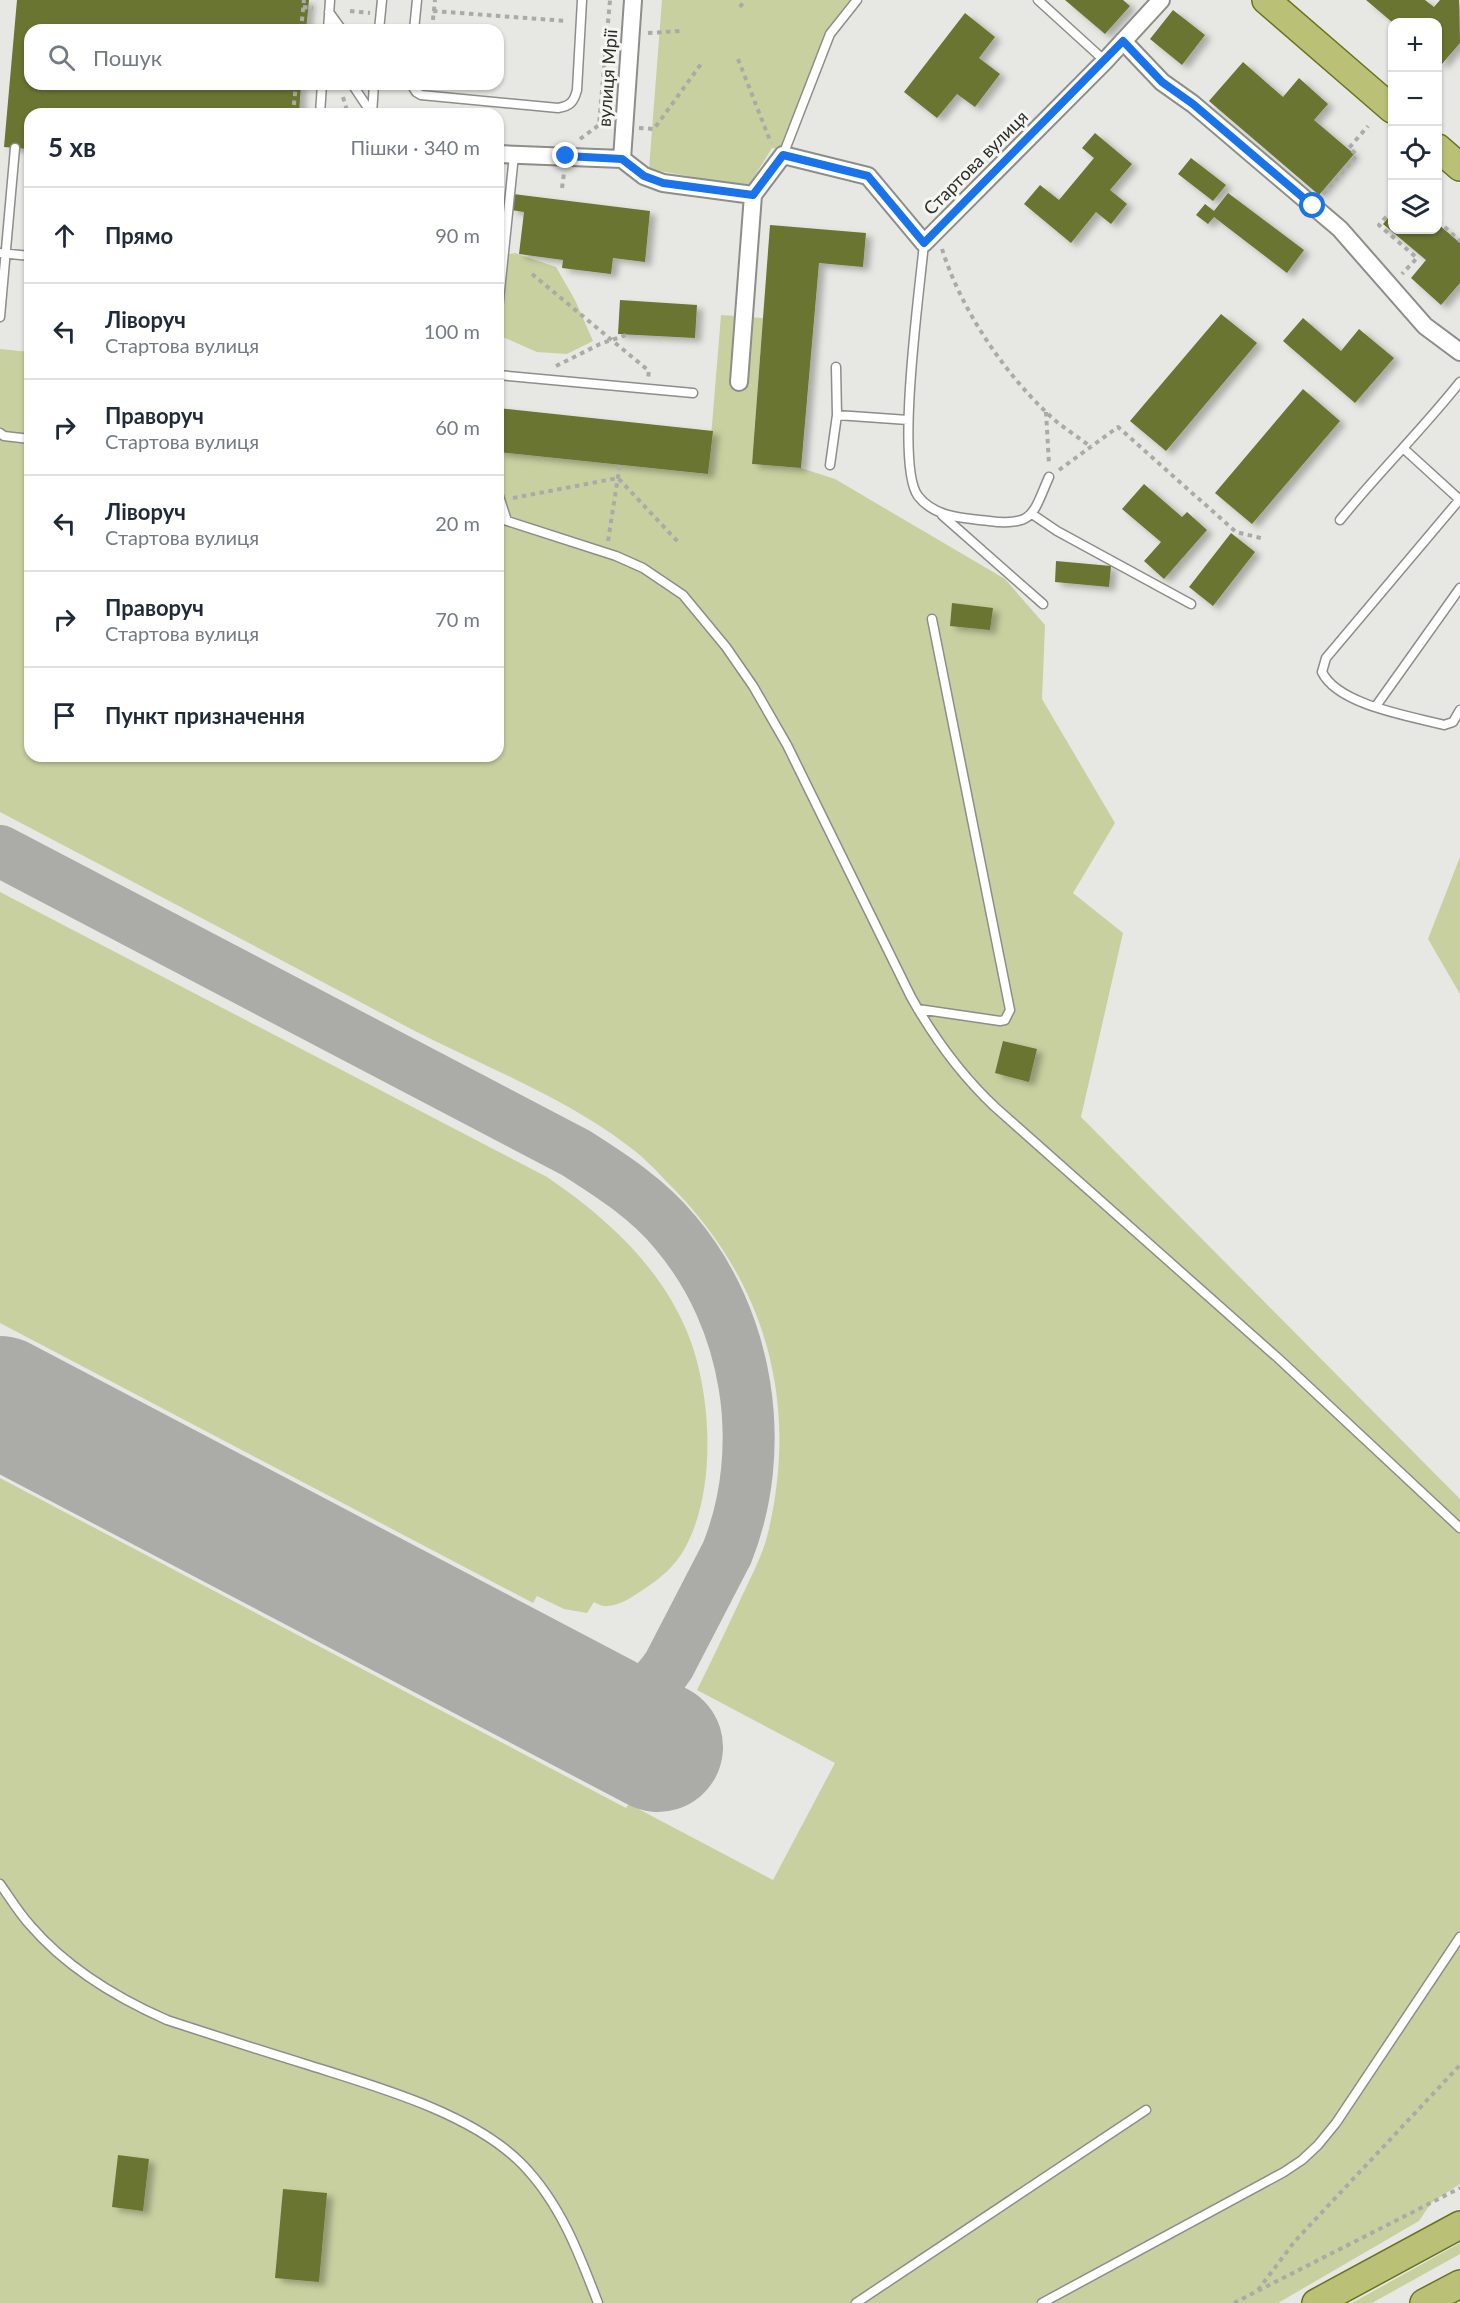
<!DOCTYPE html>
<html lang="uk">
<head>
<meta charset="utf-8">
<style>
  body { margin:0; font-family:Lato,sans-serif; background:#f6f6f7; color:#1f2937 }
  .controls { position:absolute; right:18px; top:18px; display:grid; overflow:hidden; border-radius:12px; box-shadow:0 2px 4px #0004 }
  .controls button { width:54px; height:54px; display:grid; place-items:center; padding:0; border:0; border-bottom:2px solid #e0e1e3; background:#fff; color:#1f2937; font:30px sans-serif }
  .stop { position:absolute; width:18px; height:18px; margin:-14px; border:4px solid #1a73e8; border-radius:50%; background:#fff }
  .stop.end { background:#1a73e8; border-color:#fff; box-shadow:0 2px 6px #0008 }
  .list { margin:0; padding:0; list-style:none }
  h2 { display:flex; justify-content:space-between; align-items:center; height:78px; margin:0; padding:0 24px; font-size:26px }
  h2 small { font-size:20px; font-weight:400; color:#747a83 }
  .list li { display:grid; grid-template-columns:39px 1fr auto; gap:18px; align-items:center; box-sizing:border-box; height:96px; padding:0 24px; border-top:2px solid #e0e1e3 }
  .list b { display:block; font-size:22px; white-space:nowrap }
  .list p { margin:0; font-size:20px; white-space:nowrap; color:#747a83 }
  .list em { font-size:20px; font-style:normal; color:#747a83 }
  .icon { flex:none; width:33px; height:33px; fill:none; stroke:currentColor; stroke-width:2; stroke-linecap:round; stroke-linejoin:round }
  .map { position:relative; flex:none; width:1460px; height:2303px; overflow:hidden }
  .search { position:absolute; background:#fff; box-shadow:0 2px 4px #0004; left:24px; top:24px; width:480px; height:66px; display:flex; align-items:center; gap:15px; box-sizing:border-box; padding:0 21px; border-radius:18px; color:#747a83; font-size:22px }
  .panel { position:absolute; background:#fff; box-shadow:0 2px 4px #0004; left:24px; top:108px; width:480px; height:654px; border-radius:18px }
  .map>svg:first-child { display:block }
  .green { fill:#c8d0a0 }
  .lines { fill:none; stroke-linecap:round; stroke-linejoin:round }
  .taxiway { stroke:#abaca8; stroke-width:52 }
  .runway { stroke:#abaca8; stroke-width:130 }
  .building { fill:#6b7433; filter:url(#shadow) }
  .service-casing { stroke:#8d8d89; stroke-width:11 }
  .minor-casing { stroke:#8d8d89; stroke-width:20 }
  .primary-casing { stroke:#6a7220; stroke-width:30 }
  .path { stroke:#aaaba7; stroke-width:4; stroke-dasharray:4.5 4.5; stroke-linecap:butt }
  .service { stroke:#fff; stroke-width:8 }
  .minor { stroke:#fff; stroke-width:16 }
  .primary { stroke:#bac176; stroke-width:27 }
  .route { stroke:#1a73e8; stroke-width:8 }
  .labels { text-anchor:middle; stroke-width:6; stroke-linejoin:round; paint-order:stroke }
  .street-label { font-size:18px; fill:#2c2c2a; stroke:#f5f6f1 }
</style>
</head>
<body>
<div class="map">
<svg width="1460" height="2303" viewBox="0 0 1460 2303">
  <defs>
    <filter id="shadow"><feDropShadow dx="6" dy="4" stdDeviation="3" flood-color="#0004"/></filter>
  </defs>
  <rect width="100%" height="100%" fill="#e7e8e3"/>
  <path class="green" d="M662,0h195l-27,34 -45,116 -13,-2 -24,39 -99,-18z
    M515,253l41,14 19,33 18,41 -26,13 -30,-2 -39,-17v-79z
    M721,315l42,3 -11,146 49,4 34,11 170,100 40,46 -3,74 73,124 -42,70 50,40 -42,184 379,382v685l-29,19 -12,18 -141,82h-1278v-825l626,330 3,-4 144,76 62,-117 -138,-73c16,-32 31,-64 46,-96 9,-19 20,-40 25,-61 32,-134 -4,-256 -102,-352 -12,-13 -25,-26 -39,-36 -65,-49 -144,-79 -216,-116 -137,-73 -274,-145 -411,-217v-463l30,3v404h468v-304l210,22z
    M1460,857v137l-32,-55z
    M0,892l547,285c59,40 114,90 141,157 24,60 29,156 -3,214 -9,17 -25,31 -41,41 -10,7 -25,17 -37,17 -4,1 -9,-2 -13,-4l-7,11 -23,-4 -27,-13 -4,7 -533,-280z
    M1460,2243v11l-88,49h-20z"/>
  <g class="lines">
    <path class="taxiway" d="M0,851l576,302c36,23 72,46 99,79 74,87 94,216 52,321l-58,112c-37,56 -78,36 -130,19"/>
    <path class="runway" d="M0,1401l658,346"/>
  </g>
  <path class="building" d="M17,0h292l-3,30h-276v54h271l-2,30h-269v35l-26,-2z
    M1065,0h58l7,6 -25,28z
    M1366,0h59l9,7 6,-7h19l1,43 -19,22 -3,-4v-39h-46z
    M1173,10l32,25 -23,30 -32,-26z
    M965,13l30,24 -16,21 21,16 -25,33 -18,-13 -20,24 -33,-26z
    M1243,62l40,35 16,-19 29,26 -14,16 40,34 -35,41 -110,-94z
    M1095,133l37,31 -22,26 17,14 -16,20 -15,-12 -25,31 -47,-39 16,-19 19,15 35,-42 -12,-10z
    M1191,158l35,27 -13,16 -35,-27z
    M1228,193l76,57 -17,23 -73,-56 -6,7 -12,-9 9,-11 9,7z
    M513,194l137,17 -5,51 -32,-4 -2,16 -49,-6 1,-8 -44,-6 5,-42 -13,-2z
    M1392,213v17h46v-6l22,19v40l-19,22 -30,-27 15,-18 -43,-36z
    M770,225l96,8 -3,34 -44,-4 -18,205 -49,-4z
    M620,300l77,5 -2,33 -77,-4z
    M1221,314l36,29 -91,108 -36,-30z
    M1303,318l38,33 18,-22 35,29 -39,45 -72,-62z
    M1303,389l37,32 -88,103 -37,-31z
    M498,408l215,23 -5,43 -210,-22z
    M1144,484l38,33 5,-5 20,18 -43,49 -20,-18 17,-19 -39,-33z
    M1231,533l24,19 -42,54 -24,-19z
    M1056,561l55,5 -2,21 -54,-5z
    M952,603l41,5 -3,22 -40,-4z
    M1003,1041l34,8 -8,33 -34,-9z
    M118,2155l31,4 -6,52 -31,-4z
    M283,2189l44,4 -8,89 -44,-4z"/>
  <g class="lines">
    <g class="service-casing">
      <path id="service" d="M1038,0l67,61
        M329,12l13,18
        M328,30l2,-30
        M379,30l3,-30
        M414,30l3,-30
        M352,84l20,30
        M411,84l5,8 5,3 137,13c12,-2 16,-6 19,-18l5,-90
        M320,114l2,-30
        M372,114l2,-30
        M783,155l47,-121 27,-34
        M924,243c-4,45 -29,222 -6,253 17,22 46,22 71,25 45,6 44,-8 60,-44
        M0,253l30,3
        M498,310l16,-155
        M0,317l15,-169
        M836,367l1,48
        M498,375l195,18
        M0,433l4,3 26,3
        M1403,448l57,52
        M830,465l7,-50 71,5
        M498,493l9,28
        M1460,499l-134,159 -4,14c16,33 88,44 122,53l9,-3 7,-12
        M1032,514l25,17 134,73
        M942,515l101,89
        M498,518l118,38 27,12 40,27 43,52 27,39 34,59 124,252c23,41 50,78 84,110l284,252 181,169
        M1340,520c38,-47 82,-90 120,-138
        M1376,706l84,-118
        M918,1009l82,12 5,-1 5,-10 -78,-391
        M0,1884c10,14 19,29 30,41 36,42 87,73 137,95 46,15 92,30 138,44 69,22 166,48 217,100 38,39 57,89 76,139
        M856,2303l290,-193
        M1042,2303l242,-131 18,-12 16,-15 18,-22 124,-186"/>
    </g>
    <g class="minor-casing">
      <path id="minor" d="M1123,41l39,41 31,22 147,125 85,97 35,26
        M498,154l124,5 22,17 19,7 90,12 30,-40 85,21 56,67 181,-182 56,-61
        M622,159l11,-159
        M739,382l14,-187"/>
    </g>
    <g class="primary-casing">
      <path id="primary" d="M1266,0l126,109
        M1438,148l22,19
        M1316,2303l144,-78
        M1424,2303l36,-19"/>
    </g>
    <path class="path" d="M303,7l10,1
      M740,7l5,-7
      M350,11l20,2
      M433,11l133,10
      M432,29l3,-29
      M301,30l3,-30
      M648,33l32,-2
      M738,59l33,84
      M343,97l5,17
      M293,114l3,-30
      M639,128l15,1 47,-65
      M580,139l19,-14 11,-125
      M562,188l2,-15
      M1323,194l34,-39 -8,-7 19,-22
      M1392,210l-13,15 38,33 -15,16
      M1438,221l22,20
      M942,249c19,60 60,121 105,164 13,13 30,23 44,34
      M532,274l117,97 -1,7
      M556,366l44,-22 29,-10
      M1046,412l3,52
      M1059,470l59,-43 118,105 29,7
      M513,498l105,-20 62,66
      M608,541l12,-77
      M1258,2290l37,-49 165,-176
      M1234,2303l226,-115"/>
    <use href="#service" class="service"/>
    <use href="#minor" class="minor"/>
    <use href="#primary" class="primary"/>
  </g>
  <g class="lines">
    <path class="route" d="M566,156l56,3 22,17 19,7 90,12 30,-40 85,21 56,67 199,-202 39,41 31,22 120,102"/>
  </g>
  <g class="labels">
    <g class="street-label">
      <text transform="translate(608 78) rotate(-86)" y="6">вулиця Мрії</text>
      <text transform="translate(976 163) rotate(-45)" y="6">Стартова вулиця</text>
    </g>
  </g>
</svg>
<div class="controls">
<button>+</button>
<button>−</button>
<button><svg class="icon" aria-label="locate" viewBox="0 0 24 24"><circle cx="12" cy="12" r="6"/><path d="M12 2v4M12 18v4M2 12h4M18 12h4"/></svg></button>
<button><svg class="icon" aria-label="layers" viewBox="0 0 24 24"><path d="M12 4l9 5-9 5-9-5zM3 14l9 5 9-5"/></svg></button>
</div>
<div class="stop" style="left:1313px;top:206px"></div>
<div class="stop end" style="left:566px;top:156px"></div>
<div class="search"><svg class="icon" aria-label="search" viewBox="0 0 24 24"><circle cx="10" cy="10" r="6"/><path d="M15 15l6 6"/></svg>Пошук</div>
<section class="panel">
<h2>5 хв<small>Пішки · 340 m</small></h2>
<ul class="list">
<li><svg class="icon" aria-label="ahead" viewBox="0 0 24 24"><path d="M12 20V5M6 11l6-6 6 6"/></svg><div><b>Прямо</b></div><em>90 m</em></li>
<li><svg class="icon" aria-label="left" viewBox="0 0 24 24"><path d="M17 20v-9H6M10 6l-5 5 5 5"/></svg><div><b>Ліворуч</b><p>Стартова вулиця</p></div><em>100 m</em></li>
<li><svg class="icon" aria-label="right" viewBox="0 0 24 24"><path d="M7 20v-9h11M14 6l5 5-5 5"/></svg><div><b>Праворуч</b><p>Стартова вулиця</p></div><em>60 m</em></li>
<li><svg class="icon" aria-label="left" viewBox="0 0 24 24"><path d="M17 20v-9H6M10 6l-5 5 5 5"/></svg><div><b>Ліворуч</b><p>Стартова вулиця</p></div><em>20 m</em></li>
<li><svg class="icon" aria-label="right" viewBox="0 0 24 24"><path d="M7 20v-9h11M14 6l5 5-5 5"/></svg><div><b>Праворуч</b><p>Стартова вулиця</p></div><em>70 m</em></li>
<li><svg class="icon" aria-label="arrive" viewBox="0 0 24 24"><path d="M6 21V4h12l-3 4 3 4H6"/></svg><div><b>Пункт призначення</b></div></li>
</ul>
</section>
</div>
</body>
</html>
